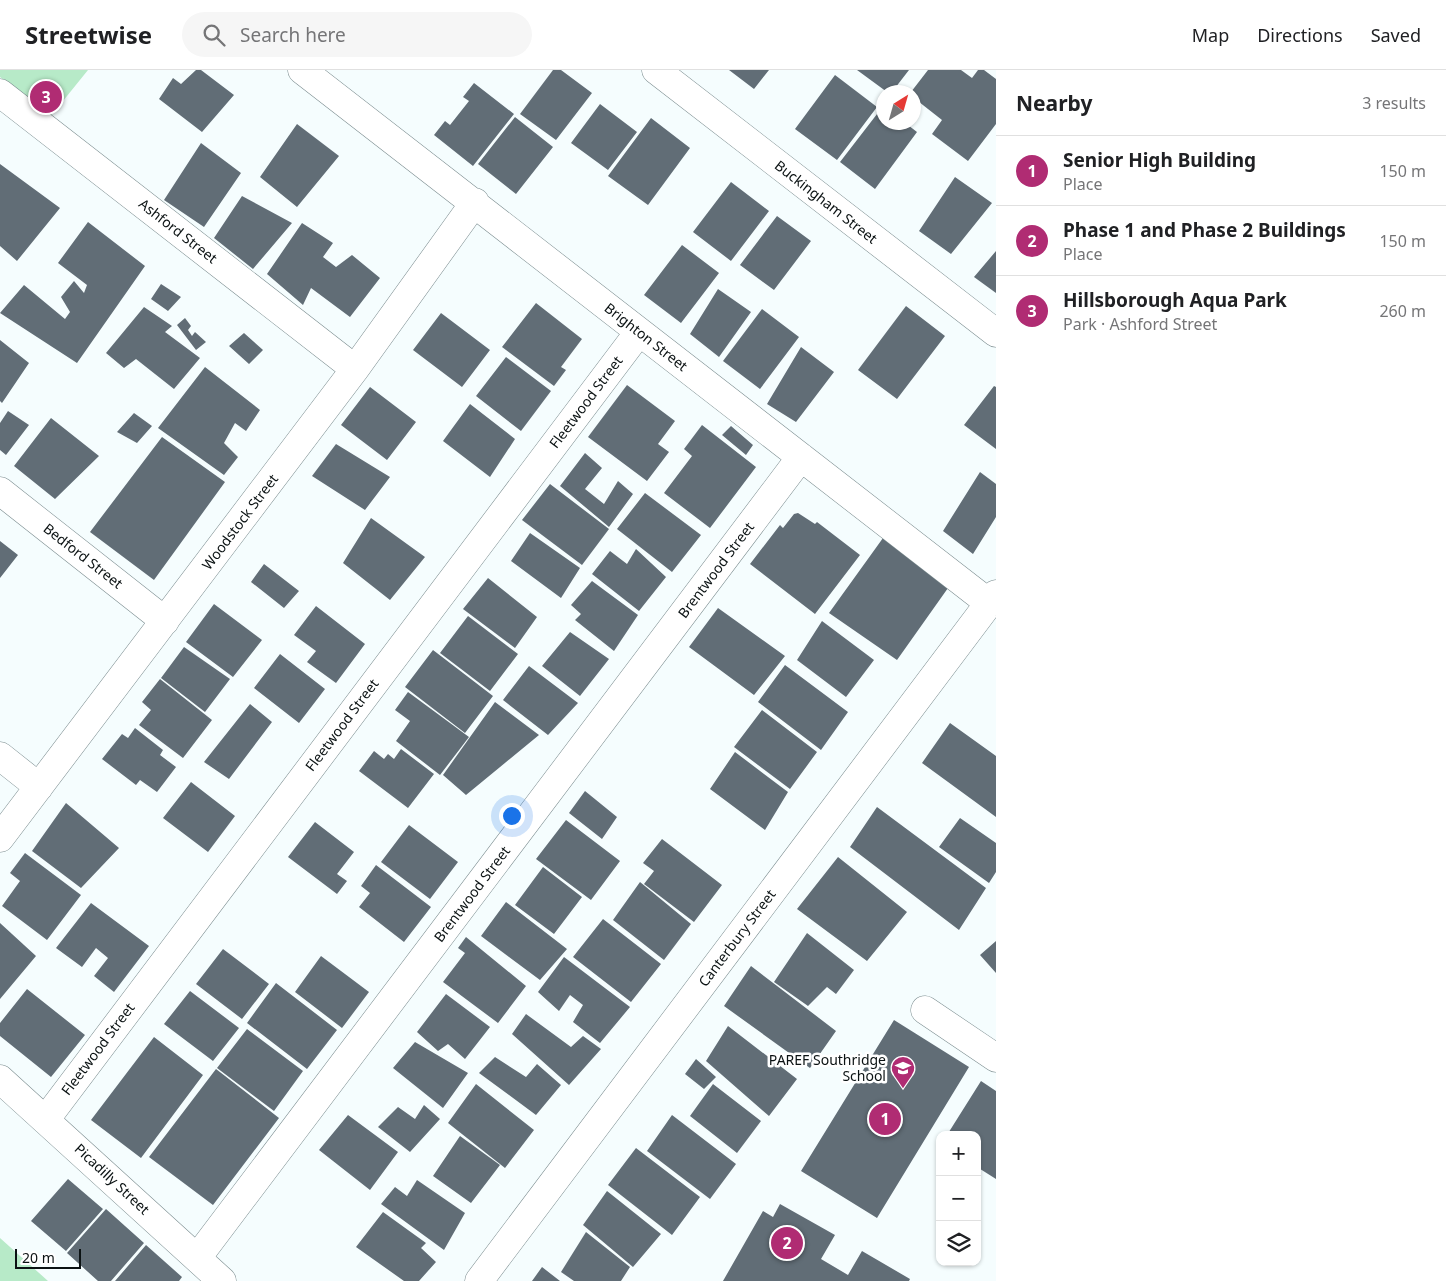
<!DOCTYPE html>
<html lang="en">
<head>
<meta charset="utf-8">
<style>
  body { margin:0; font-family:"Noto Sans",sans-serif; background:#f6f6f6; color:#202124 }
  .controls { position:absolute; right:15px; bottom:15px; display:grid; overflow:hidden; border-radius:10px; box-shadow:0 1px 4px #0004 }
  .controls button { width:45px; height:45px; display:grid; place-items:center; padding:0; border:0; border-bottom:1px solid #e0e0e0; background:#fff; color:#202124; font:25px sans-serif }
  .compass { position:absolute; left:876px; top:15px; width:45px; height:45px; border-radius:50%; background:#fff; box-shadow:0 1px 4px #0004; rotate:37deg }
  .scale { position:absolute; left:15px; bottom:12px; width:66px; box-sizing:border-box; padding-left:5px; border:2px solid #0b1213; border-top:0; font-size:14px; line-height:18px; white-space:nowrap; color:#0b1213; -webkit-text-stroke:4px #fff; paint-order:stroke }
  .you { position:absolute; left:511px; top:745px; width:18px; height:18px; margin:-12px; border:4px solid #fff; border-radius:50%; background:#1a73e8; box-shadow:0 0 0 8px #1a73e833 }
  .badge { display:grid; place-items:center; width:32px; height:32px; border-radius:50%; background:#b02c73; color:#fff; font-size:16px; font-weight:700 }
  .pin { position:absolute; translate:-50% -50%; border:2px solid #fff; box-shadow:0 1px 5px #0006 }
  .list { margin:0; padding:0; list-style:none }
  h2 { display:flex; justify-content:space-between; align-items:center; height:65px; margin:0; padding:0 20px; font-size:21px }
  h2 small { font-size:16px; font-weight:400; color:#757577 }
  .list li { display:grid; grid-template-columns:32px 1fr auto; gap:15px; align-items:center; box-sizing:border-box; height:70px; padding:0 20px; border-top:1px solid #e0e0e0 }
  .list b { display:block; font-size:19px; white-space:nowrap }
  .list p { margin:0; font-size:16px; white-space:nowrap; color:#757577 }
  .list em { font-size:16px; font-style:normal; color:#757577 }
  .icon { flex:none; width:28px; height:28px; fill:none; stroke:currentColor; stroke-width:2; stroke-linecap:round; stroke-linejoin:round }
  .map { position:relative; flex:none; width:996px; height:1211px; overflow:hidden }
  header { display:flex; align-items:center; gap:30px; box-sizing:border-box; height:70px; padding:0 25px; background:#fff; border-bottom:1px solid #e0e0e0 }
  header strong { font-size:24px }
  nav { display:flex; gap:28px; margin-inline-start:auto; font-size:18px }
  .search { width:350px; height:45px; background:#f6f6f6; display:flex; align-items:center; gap:12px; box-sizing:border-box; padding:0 18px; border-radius:28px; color:#757577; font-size:19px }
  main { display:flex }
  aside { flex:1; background:#fff }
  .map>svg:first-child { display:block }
  .green { fill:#b7eac8 }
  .building { fill:#616d76 }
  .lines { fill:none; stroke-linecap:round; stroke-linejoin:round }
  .minor-casing { stroke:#7b8c8f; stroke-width:29 }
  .minor { stroke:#fff; stroke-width:28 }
  .labels { text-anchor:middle; stroke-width:5; stroke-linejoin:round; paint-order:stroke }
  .street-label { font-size:14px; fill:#0b1213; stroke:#fff }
  .poi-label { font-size:14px; fill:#0b1213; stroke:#fff; text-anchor:end }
</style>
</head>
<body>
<header>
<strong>Streetwise</strong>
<div class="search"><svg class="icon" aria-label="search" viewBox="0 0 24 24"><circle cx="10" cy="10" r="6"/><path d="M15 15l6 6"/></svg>Search here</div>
<nav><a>Map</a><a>Directions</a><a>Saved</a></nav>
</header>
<main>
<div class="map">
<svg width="996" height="1211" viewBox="0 0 996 1211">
  <rect width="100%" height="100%" fill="#f5fdfe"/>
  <path class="green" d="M0,0h88l-38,47 -50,-40z
    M0,1168l48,43h-48z"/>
  <path class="building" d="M196,0h5l33,25 -32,37 -43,-33 14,-21 8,6z
    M553,0h8l31,23 -36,47 -36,-26z
    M729,0h40l-15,19z
    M857,0h52l-17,22h-5z
    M928,0h33l11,8 6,-8h6l12,9v45l-28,37 -36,-27 10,-14 -28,-22v-6h-3z
    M835,5l42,32 -40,53 -42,-31z
    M474,13l40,31 -41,52 -39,-31 11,-14 5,4 19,-24 -6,-4z
    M600,34l37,28 -29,38 -37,-27z
    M884,35v17h20l13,10 -42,57 -35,-27z
    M515,47l38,30 -37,47 -38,-30z
    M651,48l39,30 -42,57 -40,-29z
    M297,54l42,32 -42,51 -37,-30z
    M201,73l40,30 -37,54 -40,-27z
    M0,94l60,44 -43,53 -17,-15z
    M955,107l37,26 -41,51 -32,-23z
    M731,112l38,29 -38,50 -38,-29z
    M242,126l50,27 -39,46 -39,-31z
    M777,146l34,25 -37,49 -34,-25z
    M88,152l57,44 -68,97 -77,-50 24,-28 41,34 5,-7 -9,-15 13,-16 10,12 3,-8 -29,-22z
    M302,153l31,20 -10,14 13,10 16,-12 28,23 -30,39 -39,-29 -8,17 -36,-31z
    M682,175l37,28 -38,50 -37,-28z
    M996,181v42l-22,-16z
    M161,214l20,13 -13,14 -17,-12z
    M718,219l33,23 -32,45 -29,-23z
    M536,233l46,36 -21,28 5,3 -12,16 -52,-39z
    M906,236l39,30 -48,63 -39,-29z
    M144,237l28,19 -7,6 35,26 -26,31 -38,-30 -12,9 -18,-15z
    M762,239l37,28 -39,52 -37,-28z
    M441,243l49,37 -28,37 -49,-37z
    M185,248l6,8 -3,4 4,6 3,-4 11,10 -10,8 -19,-25z
    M244,263l19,17 -14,14 -20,-18z
    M0,270l29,23 -27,40 -2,-2z
    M801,277l33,25 -38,50 -29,-18z
    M506,287l45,34 -30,40 -45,-35z
    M205,297l55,43 -14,21 -11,-8 -11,20 14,14 -14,18 -66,-47z
    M627,315l48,36 -17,23 11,8 -22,29 -59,-44z
    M994,316l2,1v62l-32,-24z
    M370,317l46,35 -29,38 -46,-35z
    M470,334l45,35 -25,38 -47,-36z
    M8,341l21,14 -23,30 -6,-5v-27z
    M134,343l18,13 -15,17 -20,-11z
    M51,348l48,38 -44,43 -41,-33z
    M702,355l54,42 -46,61 -46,-35 28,-37 -8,-7z
    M731,356l22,19 -7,10 -24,-20z
    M162,367l63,45 -71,98 -64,-48z
    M336,374l54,33 -25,33 -53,-34z
    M585,383l17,15 -17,21 19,15 14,-23 15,13 -24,33 -49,-41z
    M980,402l16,12v33l-23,37 -30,-23z
    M550,414l59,45 -27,36 -60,-45z
    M645,423l56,42 -29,37 -55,-43z
    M798,443l17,11 2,-2 43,33 -45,59 -65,-50 30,-39 3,3 11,-14z
    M371,448l54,39 -35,43 -47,-37z
    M530,463l50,35 -19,30 -50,-37z
    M883,468l65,50 -51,72 -68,-47z
    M0,471l18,14 -18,23z
    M636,479l30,28 -27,34 -47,-37 18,-23 17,13z
    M264,494l35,27 -15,17 -33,-26z
    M488,508l49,39 -22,31 -52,-39z
    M592,511l46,34 -24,36 -39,-31 6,-6 -10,-9z
    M214,534l48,36 -29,37 -47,-35z
    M316,536l49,38 -29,39 -29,-21 9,-11 -22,-16z
    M718,538l67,48 -31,39 -65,-48z
    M468,546l50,38 -28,37 -50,-38z
    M822,551l52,39 -28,37 -49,-37z
    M570,562l39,27 -29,37 -38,-30z
    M184,577l46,32 -25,33 -44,-34z
    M433,580l60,46 -28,37 -60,-46z
    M280,584l45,35 -26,34 -45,-35z
    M785,595l63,47 -27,38 -63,-48z
    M529,596l49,37 -30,32 -45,-35z
    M160,609l52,41 -29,38 -44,-33 12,-15 -9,-8z
    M408,622l61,45 -29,38 -44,-34 14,-20 -15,-11z
    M495,632l44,33 -73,60 -23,-20z
    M250,634l22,18 -43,57 -25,-17z
    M762,640l55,42 -27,37 -56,-42z
    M950,653l46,33v61l-74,-54z
    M135,658l28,22 -3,5 16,12 -19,25 -17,-12 -4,5 -34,-26 20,-25 6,4z
    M401,679l33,25 -26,34 -49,-37 15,-20 10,8 4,-5 6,5z
    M735,682l53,40 -23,38 -55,-41z
    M191,712l44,34 -27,36 -45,-34z
    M585,721l32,26 -15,22 -33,-26z
    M66,733l53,45 -38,40 -49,-37z
    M877,737l109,81 -27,42 -109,-83z
    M960,748l36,25v29l-7,11 -50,-36z
    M566,750l54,41 -29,39 -55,-41z
    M315,752l39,30 -17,22 10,7 -10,13 -49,-37z
    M409,755l49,37 -28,37 -49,-37z
    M662,769l60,46 -28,37 -50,-38 10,-13 -11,-8z
    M25,783l56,42 -34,45 -45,-34 18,-25 -10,-8z
    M838,787l69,55 -40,49 -70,-52z
    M376,795l55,42 -27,35 -45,-35 11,-14 -9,-7z
    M543,797l39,30 -28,37 -39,-29z
    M640,812l51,42 -27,36 -51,-40z
    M506,832l61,47 -27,31 -59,-44z
    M91,833l58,43 -35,46 -20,-16 14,-18 -12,-10 -14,19 -26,-19z
    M603,849l58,45 -30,38 -58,-45z
    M0,853l36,33 -36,43z
    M807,863l47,37 -18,24 -9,-7 -19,19 -34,-24z
    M466,867l60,49 -28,37 -55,-41 22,-29 -7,-5z
    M996,871v32l-16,-18z
    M223,879l46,35 -27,35 -46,-35z
    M321,886l48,36 -27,36 -47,-36z
    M564,887l66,50 -30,36 -27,-21 10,-17 -13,-10 -11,16 -21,-19z
    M751,896l85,65 -26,37 -86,-62z
    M276,913l61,47 -30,39 -60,-46z
    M27,919l58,46 -34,42 -51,-41v-13z
    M190,921l49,37 -26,33 -49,-37z
    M446,924l44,33 -25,32 -17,-15 -10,7 -21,-19z
    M526,944l45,33 12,-11 18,13 -32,36 -57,-51z
    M894,950l75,47 -92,151 -76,-47z
    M728,956l69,53 -28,37 -63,-55z
    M247,959l56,42 -29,40 -57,-43z
    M154,967l49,38 -62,83 -50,-38z
    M415,972l53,31 -25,35 -50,-40z
    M495,987l31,20 11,-13 24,21 -25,30 -57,-42z
    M696,989l20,18 -12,12 -19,-15z
    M216,999l63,49 -66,87 -64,-48z
    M981,1011l15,10v88l-19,-12v-32h-30z
    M476,1014l58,46 -29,38 -57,-45z
    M713,1014l48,37 -24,32 -47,-37z
    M424,1035l16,14 -30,33 -32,-25 20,-20 17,12z
    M348,1045l50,37 -28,38 -51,-40z
    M672,1045l64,49 -26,35 -63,-48z
    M460,1066l40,29 -29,38 -38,-27z
    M636,1078l64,49 -28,38 -64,-50z
    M68,1109l35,30 -37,42 -35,-30z
    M417,1110l48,33 -21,37 -63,-46 14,-17 12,9z
    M607,1121l54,43 -28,33 -50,-42z
    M780,1134l55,31 -14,24 27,16 14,-24 48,28 -1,2h-186l40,-70 10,6z
    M106,1139l38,34 -33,38h-13l-31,-28z
    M383,1142l43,31 -5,5 15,14 -17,19h-15l-48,-34z
    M586,1162l44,35 -9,14h-47l-13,-9z
    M146,1175l36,32 -3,4h-64z
    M542,1197l18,14h-28z"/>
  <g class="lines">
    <g class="minor-casing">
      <path id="minor" d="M302,0l687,533
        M656,0l340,263
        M0,23l355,276
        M0,421l165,130
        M0,686l39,31
        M0,768l355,-469 120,-167
        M925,940l71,48
        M0,1009l222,202
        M46,1049l593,-787
        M197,1188l604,-801
        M479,1211l517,-687"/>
    </g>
    <use href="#minor" class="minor"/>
  </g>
  <defs>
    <g id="school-pin" transform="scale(1.25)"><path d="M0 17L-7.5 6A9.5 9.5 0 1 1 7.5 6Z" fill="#b02c73" stroke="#fff"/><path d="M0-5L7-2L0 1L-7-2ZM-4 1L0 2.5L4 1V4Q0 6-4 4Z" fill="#fff"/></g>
  </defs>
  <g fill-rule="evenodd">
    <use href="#school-pin" x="903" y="998"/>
  </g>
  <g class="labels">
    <g class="street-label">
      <text transform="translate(826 132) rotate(38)" y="5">Buckingham Street</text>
      <text transform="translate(178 161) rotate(38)" y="5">Ashford Street</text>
      <text transform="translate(646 267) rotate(38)" y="5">Brighton Street</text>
      <text transform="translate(586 332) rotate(-53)" y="5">Fleetwood Street</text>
      <text transform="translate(240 452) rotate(-53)" y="5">Woodstock Street</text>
      <text transform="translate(83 486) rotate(38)" y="5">Bedford Street</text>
      <text transform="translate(716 500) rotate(-53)" y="5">Brentwood Street</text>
      <text transform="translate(342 655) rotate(-53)" y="5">Fleetwood Street</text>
      <text transform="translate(472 824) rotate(-53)" y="5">Brentwood Street</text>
      <text transform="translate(737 868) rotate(-53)" y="5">Canterbury Street</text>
      <text transform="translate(98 979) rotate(-53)" y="5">Fleetwood Street</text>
      <text transform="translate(112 1109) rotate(43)" y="5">Picadilly Street</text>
    </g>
    <g class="poi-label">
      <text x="886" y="995">PAREF Southridge<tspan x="886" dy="16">School</tspan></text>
    </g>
  </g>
</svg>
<div class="controls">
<button>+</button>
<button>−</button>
<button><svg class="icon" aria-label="layers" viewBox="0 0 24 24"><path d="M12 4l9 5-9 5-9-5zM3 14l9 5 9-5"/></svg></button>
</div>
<svg class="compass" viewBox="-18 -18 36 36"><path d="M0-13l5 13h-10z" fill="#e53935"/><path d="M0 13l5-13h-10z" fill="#757577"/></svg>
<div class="scale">20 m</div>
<div class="you"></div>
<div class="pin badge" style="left:885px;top:1049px">1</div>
<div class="pin badge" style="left:787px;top:1173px">2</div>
<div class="pin badge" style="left:46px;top:27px">3</div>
</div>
<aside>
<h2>Nearby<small>3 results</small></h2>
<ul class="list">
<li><span class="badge">1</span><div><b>Senior High Building</b><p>Place</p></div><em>150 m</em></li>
<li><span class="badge">2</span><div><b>Phase 1 and Phase 2 Buildings</b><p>Place</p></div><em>150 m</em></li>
<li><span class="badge">3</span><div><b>Hillsborough Aqua Park</b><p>Park · Ashford Street</p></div><em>260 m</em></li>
</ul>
</aside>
</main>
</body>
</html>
